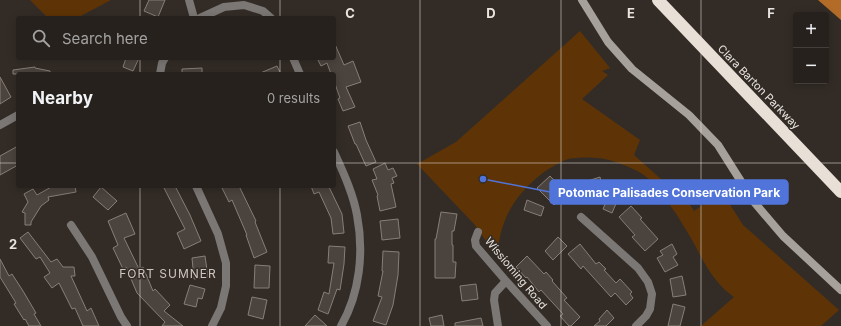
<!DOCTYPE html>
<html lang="en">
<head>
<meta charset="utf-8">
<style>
  body { margin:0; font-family:Inter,sans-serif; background:#2e2925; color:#f1f3f6 }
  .controls { position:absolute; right:12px; top:12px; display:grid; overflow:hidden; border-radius:4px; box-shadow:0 2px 10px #0003 }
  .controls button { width:36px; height:36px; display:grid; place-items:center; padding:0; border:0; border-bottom:1px solid #423e3b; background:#26211c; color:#f1f3f6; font:20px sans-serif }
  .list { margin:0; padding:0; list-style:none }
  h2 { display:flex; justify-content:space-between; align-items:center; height:52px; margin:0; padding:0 16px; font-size:17px }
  h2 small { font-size:13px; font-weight:400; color:#a4a3a3 }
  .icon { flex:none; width:22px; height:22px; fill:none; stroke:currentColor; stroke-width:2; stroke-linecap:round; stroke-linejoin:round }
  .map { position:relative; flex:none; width:841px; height:326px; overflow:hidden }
  .search { position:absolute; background:#26211c; box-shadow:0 2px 10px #0003; left:16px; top:16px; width:320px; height:44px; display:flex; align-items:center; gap:10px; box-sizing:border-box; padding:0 14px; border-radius:4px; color:#a4a3a3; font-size:15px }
  .panel { position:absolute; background:#26211c; box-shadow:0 2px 10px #0003; left:16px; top:72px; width:320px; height:116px; border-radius:4px }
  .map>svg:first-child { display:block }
  .green { fill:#5e3406 }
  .water { fill:#b36c27 }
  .building { fill:#4b433d; stroke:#877e77 }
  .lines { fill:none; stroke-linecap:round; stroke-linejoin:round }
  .street { stroke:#7b7774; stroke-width:8 }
  .secondary { stroke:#a7a19c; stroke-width:8 }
  .highway { stroke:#e8dfd7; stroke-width:12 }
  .grid { fill:none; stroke:#e9e4e0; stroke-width:1; stroke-opacity:0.55 }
  .labels { text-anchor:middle; stroke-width:3; stroke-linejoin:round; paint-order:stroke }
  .street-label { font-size:11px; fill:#e9e4e0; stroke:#332c26 }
  .neighbourhood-label { font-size:12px; letter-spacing:1px; fill:#d0c6bf; stroke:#332c26 }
  .grid-label { font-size:13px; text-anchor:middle; font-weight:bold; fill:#e9e4e0; stroke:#332c26; stroke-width:3; stroke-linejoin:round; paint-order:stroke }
  .leader { fill:none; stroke:#5074da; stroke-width:1.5 }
  .callout-dot { fill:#5074da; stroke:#332c26; stroke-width:1.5 }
  .callout { fill:#5074da; stroke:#5074da; stroke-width:1.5 }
  .callout-label { font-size:12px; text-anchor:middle; font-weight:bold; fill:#fff }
</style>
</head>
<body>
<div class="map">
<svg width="841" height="326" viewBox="0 0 841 326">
  <rect width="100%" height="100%" fill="#332c26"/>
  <path class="green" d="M30,0h81l-34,18h-29z
    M580,31l30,37 -8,3 6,4 -26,24 58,41 -6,15 56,50 4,6 28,-19 21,33 96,85 -18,16h-120l33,-29c-18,-12 -29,-32 -38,-50 -6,-11 -13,-22 -19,-32 -10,-14 -19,-29 -33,-40 -10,-7 -27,-13 -39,-16 -11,-2 -26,-2 -37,0 -6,2 -18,9 -24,13 -30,23 -44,47 -47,85l-22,-32 -58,-61 39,-22z"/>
  <path class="water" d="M818,0h23v20z"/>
  <path class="building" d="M149,0h16l-7,17 -14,-6z
    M334,42l10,23 9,-4 8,21 -15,5 9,20 -12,4 -5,-12 2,-1 -6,-17v-7h-3l-4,-11 -6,3 -4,-8h17z
    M126,58h13l-6,13 -10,-4z
    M277,66l4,8h-23z
    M35,67v1l15,3v3h-37v-4z
    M202,68v6h-20v-5z
    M0,77l11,20 -11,7z
    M360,122l6,18 10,22 -10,4 -10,-22h-1l-7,-18z
    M18,146v19l-18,10v-19z
    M385,163l3,7 5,-2 4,8 -5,2 2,5 -3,1 5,23 -16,4 -3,-15 1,-1 -6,-15 5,-1 -4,-10z
    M550,176l16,17 -12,12 -17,-17z
    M600,177l2,9 -28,8 -2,-8z
    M53,186h22l1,6 -28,5 1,3 -8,6 -10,16v3h-6v-12l-3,-1 6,-10 -4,-8 9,-5 4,6z
    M163,186h12l15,29 11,26 -17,8 -7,-16 8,-4z
    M221,186h18l17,35 -1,1 12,30 -13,6 -8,-23h1l-15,-35 -3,2z
    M311,186h21l-3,1 13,27 2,19 -11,1 -2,-16 -12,-26 -5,2z
    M101,187l16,14 -9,9 -15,-13z
    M609,195l9,4 -6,14 -9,-4z
    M527,200l17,7 -3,9 -17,-6z
    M631,206l11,12 -2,1 18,20 -13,12 -13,-14 3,-2 -16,-18z
    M441,212l16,2 -3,17h-2v14h1v17h3l-1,16h-20v-39h1z
    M126,213l9,21 -11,4 15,31 4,-2 10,24 2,-2 15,16 -6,6 19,15h-21l3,-4 -28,-29 -11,-26 -3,2 -10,-21 5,-3 -10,-24z
    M398,219l2,19 -18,2 -2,-19z
    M28,232l23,30 6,-3 6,8h11l1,9h-4l16,35 4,-3 8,18h-16l-8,-18 -3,1 -13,-26 -7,5 -8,-11 6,-4 -10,-16 -4,2 -16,-21z
    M558,237l9,9 -14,14 -8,-9z
    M580,244l16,20 3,-2 7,7 -2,1 12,13 4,-4 12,13 -2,2 3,4 -7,7 -11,-12 -4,4 -28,-31 -2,3 -13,-15z
    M672,244l5,10 -4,3 5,8 -13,7 -8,-14 6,-3 -3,-4z
    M329,246l16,1 -1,17 -4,26 -3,-1 -9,25 -10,-4 6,-18 5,2 5,-31h-6z
    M383,251l16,1 -1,23 -5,30 -7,20 -13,-4 9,-24 -4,-1 5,-25h-1z
    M205,256l3,21 -14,2 -2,-21z
    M527,256l17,18 2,-2 7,8 -1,1 15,17 -3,2 16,17 -9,9h-2l-9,-10 3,-2 -22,-24 -2,2 -12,-15 -1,1 -10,-11z
    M0,259l9,17 3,-2 11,17 13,22 -2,1 7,12h-12l-4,-7 -1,1 -10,-16 2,-1 -16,-26z
    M255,265l15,1 -1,22h-15z
    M682,276l4,19 -13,2 -3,-18z
    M476,284l2,15 -16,2 -2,-15z
    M190,285l15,4 -3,10 -4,-1 -2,9 -12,-3z
    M252,297l15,3 -4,19 -15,-4z
    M673,304l12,3 -5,19h-12z
    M607,310l7,8 -8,8h-12l6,-5 -1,-2z
    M315,315l12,11h-22z
    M442,315l2,11h-13l-2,-8z
    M481,318l2,8h-28v-3z"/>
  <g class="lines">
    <path class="street" d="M189,0l5,18
      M200,18l24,-11 20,-2 19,6 8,7
      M293,58l7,16
      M160,74l2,-11 3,-5
      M0,125l18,-10
      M334,152c9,20 19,41 23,63 7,37 3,78 -16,111
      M196,186l22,48 8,29v23l-5,22 -9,18
      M581,217l57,51 10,14 4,12 -2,15 -4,7 -10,10
      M71,225l21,32 29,60 6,9
      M478,232l-3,8 1,6 30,35 41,45
      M498,326l-4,-26 1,-7 11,-12"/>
    <path class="secondary" d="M582,0l26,42 24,27 57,46 29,30 36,57 29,34 58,54"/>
    <path class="highway" d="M658,0l183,192"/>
  </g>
  <path class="grid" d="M140,0v18M280,0v18M420,0v326M561,0v326M701,0v326M140,58v16M280,58v16M0,163h18M334,163h507M140,186v140M280,186v140"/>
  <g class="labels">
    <g class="street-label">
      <text transform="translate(759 87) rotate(46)" y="4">Clara Barton Parkway</text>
      <text transform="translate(516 273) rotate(50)" y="4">Wissioming Road</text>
    </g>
    <g class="neighbourhood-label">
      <text x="168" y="278">FORT SUMNER</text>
    </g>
  </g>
  <g class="grid-label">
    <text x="350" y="18">C</text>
    <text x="491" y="18">D</text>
    <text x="631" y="18">E</text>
    <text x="771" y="18">F</text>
    <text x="13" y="249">2</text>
  </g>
  <path class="leader" d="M483 179L550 192"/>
  <circle class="callout-dot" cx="483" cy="179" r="4"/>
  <rect class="callout" x="550" y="180" width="238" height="24" rx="4"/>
  <g class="callout-label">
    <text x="669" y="197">Potomac Palisades Conservation Park</text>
  </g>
</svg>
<div class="controls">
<button>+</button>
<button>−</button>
</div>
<div class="search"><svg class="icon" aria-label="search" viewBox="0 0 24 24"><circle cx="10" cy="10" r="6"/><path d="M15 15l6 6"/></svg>Search here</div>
<section class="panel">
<h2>Nearby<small>0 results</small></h2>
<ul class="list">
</ul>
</section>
</div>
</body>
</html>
